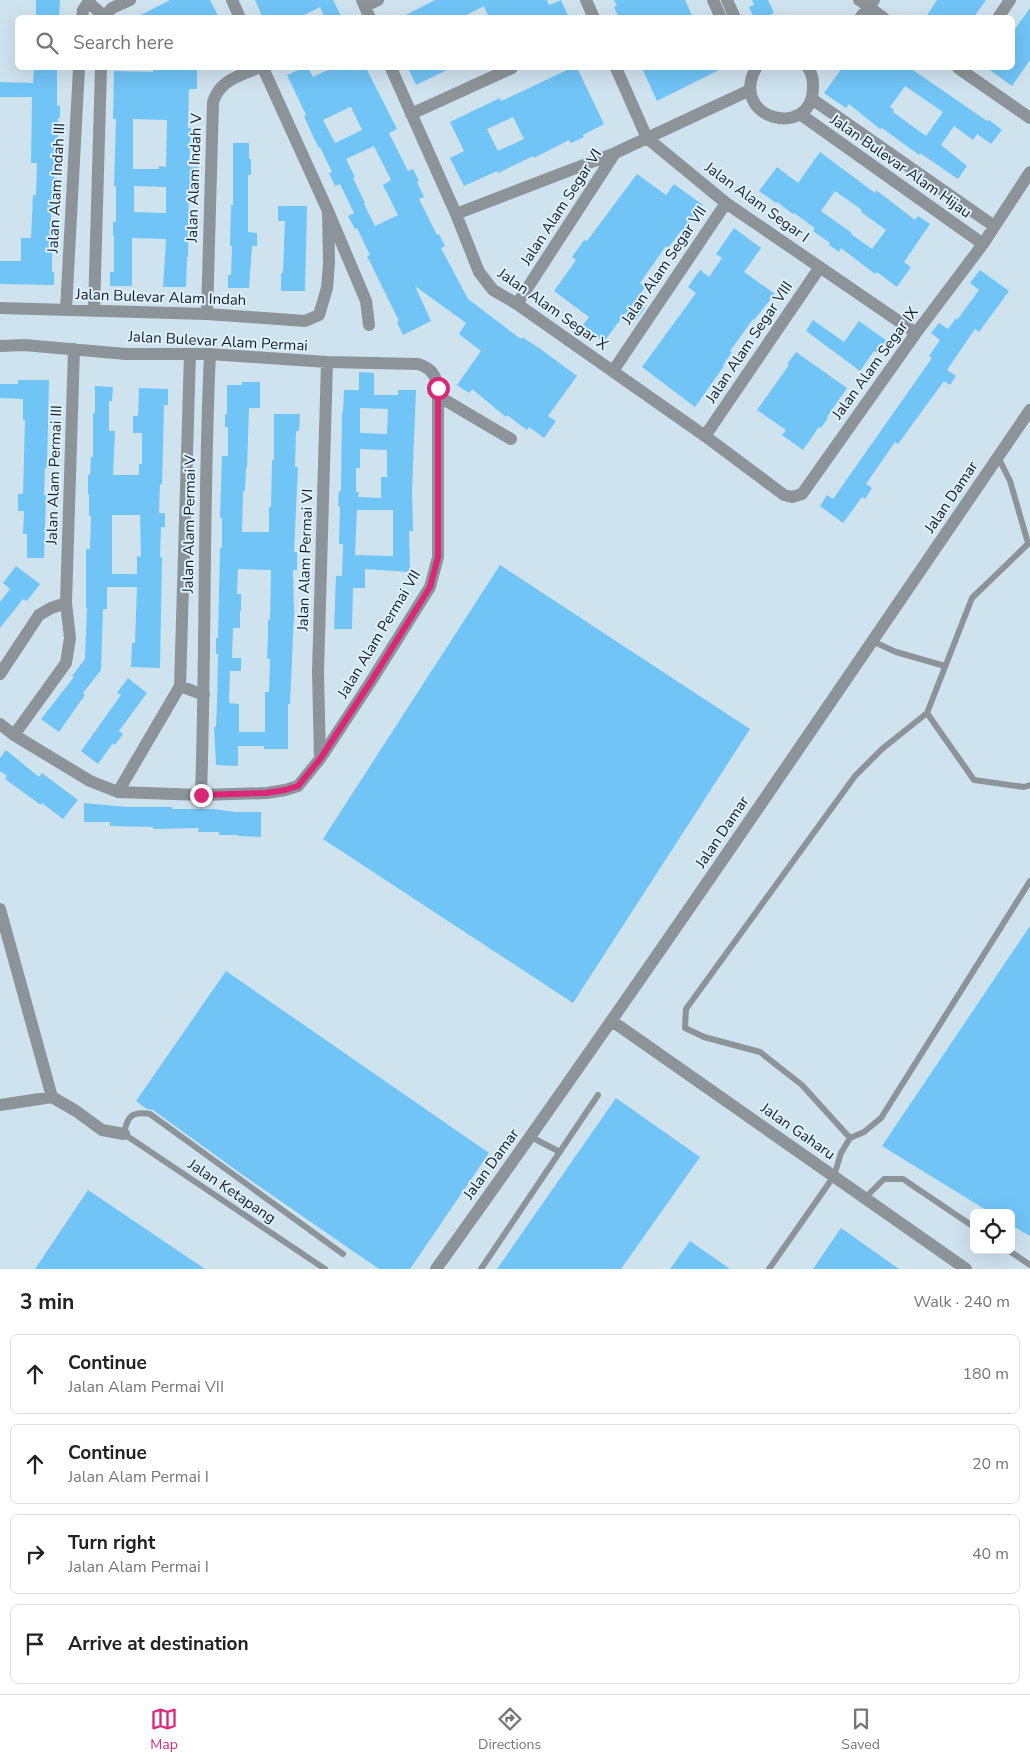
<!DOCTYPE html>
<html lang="en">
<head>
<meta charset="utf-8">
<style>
  body { margin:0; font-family:"Nunito Sans",sans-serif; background:#f6f6f6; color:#222 }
  .controls { position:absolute; right:15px; bottom:15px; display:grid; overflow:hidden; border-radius:8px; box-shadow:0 5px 20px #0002 }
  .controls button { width:45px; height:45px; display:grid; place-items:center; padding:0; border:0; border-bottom:1px solid #e0e0e0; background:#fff; color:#222; font:25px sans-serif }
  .stop { position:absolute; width:15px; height:15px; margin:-11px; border:4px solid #db2777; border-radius:50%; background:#fff }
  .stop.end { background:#db2777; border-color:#fff; box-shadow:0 1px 5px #0008 }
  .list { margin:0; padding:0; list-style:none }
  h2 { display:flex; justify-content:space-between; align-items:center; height:65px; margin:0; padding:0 20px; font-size:21px }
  h2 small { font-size:16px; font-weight:400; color:#767676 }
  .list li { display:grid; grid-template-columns:32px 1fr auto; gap:15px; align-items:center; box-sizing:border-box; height:80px; margin:0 10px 10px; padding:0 10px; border:1px solid #e0e0e0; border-radius:8px }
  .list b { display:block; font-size:19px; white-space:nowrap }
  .list p { margin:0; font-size:16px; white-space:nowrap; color:#767676 }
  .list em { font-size:16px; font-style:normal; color:#767676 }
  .icon { flex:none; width:28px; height:28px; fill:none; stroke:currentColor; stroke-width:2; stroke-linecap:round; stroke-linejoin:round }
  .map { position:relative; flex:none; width:1030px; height:1269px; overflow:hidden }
  .search { position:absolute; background:#fff; box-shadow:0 5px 20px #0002; left:15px; right:15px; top:15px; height:55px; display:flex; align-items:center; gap:12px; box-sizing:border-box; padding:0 18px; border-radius:8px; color:#767676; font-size:19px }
  .sheet { height:425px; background:#fff }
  nav { display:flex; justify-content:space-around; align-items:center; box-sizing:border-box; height:70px; border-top:1px solid #e0e0e0; background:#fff; font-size:14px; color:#767676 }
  nav a { display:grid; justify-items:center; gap:2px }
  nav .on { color:#db2777 }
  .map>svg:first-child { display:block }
  .building { fill:#70c4f6; fill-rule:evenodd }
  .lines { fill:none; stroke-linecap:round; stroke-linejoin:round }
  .lane { stroke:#8c9499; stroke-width:6 }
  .street { stroke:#8c9499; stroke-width:12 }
  .route { stroke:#db2777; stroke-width:6 }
  .labels { text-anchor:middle; stroke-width:4; stroke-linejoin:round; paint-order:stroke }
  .street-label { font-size:15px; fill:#171e22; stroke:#dcf0fd }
</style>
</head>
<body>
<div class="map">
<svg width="1030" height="1269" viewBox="0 0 1030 1269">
  <rect width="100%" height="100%" fill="#cfe3ef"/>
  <path class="building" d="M36,0h24l-1,18h-23z
    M170,0h40l9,18h-84z
    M255,0h78l9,18h-17l-5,-11 -22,11h-35z
    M435,0h112l2,5 12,-5 8,18h-80l-5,-12 -23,12h-61z
    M614,0h71l8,18h-74l-5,-11 3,-1z
    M752,0h16l6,13 -10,5h-10l-5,-11 5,-2z
    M937,0h49l-13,18h-48z
    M1030,8v52l-18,26 -25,-18h25v-35z
    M34,68h23v37l3,1v12h-2v25h-3l-1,35h4v13l-1,21h-6v27h1v33h2v13l-54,-1v-23h21v-23h10l2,-43h3l1,-32h-6l1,-66h-32v-15l33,1z
    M153,68l44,2v19h-8l-1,39h3l-2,39h9v19h-9l-1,71h-1l-1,30h-23l3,-48 -34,-1v48h-22v-14h4v-37h-1v-13h3v-36h-2l2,-67h-3l1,-48 39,1zM133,119l34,1 -1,47 -7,-1v3h-26zM134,186l32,1v26l-32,-1z
    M303,68h5l5,9 19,-9h34l31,61 -8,4 19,38 5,-2 6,12 -2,1 7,15 -5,2 18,36 2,-1 6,12 -4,2 27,51 53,40 1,-2 17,11 38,28 -29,40 8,5 -12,17 -15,-11 -2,3 -20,-15 -1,2 -34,-28 -3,4 -12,-8 24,-34 -22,-17 7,-11 -51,-37 16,35 -28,14 -6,-13 2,-1 -32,-65 3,-1 -13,-27 -2,1 -7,-13 6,-3 -14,-29 -5,2 -6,-13 3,-1 -12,-25 -1,1 -8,-16 -7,-16 2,-1 -19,-40zM350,107h1l11,23 -27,13 -12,-23zM374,146l17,34 -8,5 15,30 -23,11 -11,-22 1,-1 -12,-25 2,-1 -9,-18z
    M408,68h43l-35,17z
    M571,68h6l27,56 -21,11 1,2 -13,6 -2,-3 -35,18 -1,-2 -35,17 -1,-2 -33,15 -14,-28 14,-7 -14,-29 50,-24 1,3 22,-10zM513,117l11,22 -26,12 -11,-22z
    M642,68h81l-66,33z
    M842,68h68l77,53 2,-1 13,10 -11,14 -14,-10 -4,6 -19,-14 -13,19 26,21 -9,13 -38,-26 -1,2 -37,-27 -2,1 -31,-25 -3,4 -22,-15zM905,86l38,26 -17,24 -33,-24 1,-2 -4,-3z
    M233,143h16v16h2v16h-3v57l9,1v13h-5l-3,42h-21v-13h3l1,-29h-2l1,-41h2z
    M820,152l55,41 1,-3 39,30 3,-4 12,8 -26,38 7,5 -14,20 -20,-15 -2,2 -34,-26 -2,4 -10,-7 1,-2 -17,-12 2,-3 -21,-15 -1,1 -16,-12 -1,1 -17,-12 18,-24 21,16zM835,191l27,19 -1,2 25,18 -14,19 -21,-15 1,-1 -31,-22z
    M637,174l29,21 8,-11 29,21 -20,28 -2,-2 -13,17 -2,-2 -26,37 5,4 -10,14 10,7 -10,13 -10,-8 -21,29 -22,-16 7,-9 -35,-26 22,-31 -4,-3 12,-17 3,1z
    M278,206h29l-2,85h-24v-18h2l2,-52h-7z
    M734,228l27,20 -17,24 31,22 -21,26 -1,-1 -23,32 2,1 -9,13 1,1 -29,41 -53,-40 54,-74 -8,-6 12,-17 9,7 13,-19 -6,-4z
    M980,270l29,21 -30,41 -4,-3 -28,41 9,6 -6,9 -6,-4 -46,63 -3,-2 -29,42 6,4 -7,11 -3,-2 -19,26 -23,-17 7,-11 6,4 99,-141 -3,-2 11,-16 -9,-7 8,-10 9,6 8,-11 1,2 22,-30 -9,-7z
    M813,320l31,22 15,-21 28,20 -9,12 -4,-2 -14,20 -54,-40z
    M796,352l51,36 -20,29 1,1 -7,10 -2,-1 -16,23 -21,-15 4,-5 -29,-20 32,-45 -2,-1z
    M359,372l15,1v22h24v-5h18l-4,100 1,41h-4l1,41 -45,-3v19h-12l-1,41h-18l2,-53h6l1,-32h-4l1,-38h-2l1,-15h2l1,-79h1l1,-22h15zM360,408l28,1 -1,25 -27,-1zM360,449l27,1v27h-6v21l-23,-1 1,-5h-3v-24h4zM357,510h36v46l-38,-1z
    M18,380h31l-2,88h-2l-1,27h2l-2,63h-17v-24h-4l1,-23h-6v-17h5l2,-74h-2v-21l-23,-1v-14h18z
    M242,382h18v26h-11l-2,60h-1l-1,23h-2l-1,41h27v-25h2l1,-47h2v-46h26l-1,17h-3l-1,36h3l-4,85h3v18h-4l1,44 -4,90h-2v45h-24v-3h-26v20l-22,-1 -2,-38h2l1,-24 1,-49h-2v-16h2l2,-90h2v-30h-2l2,-62h6v-29h-3v-13h2v-29h15zM238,569l33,1 -1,50 -2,-1v16l-1,24h3l-1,33h-4v40h-26v-28l-10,-1 1,-32h11v-13h-9l1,-30h7v-17h1v-17h-4z
    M95,386l18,1 -1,14h-3v30h6l-2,44h26v-11h3v-31h-9v-17h5l1,-28 29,1v16h-4l-2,80 -2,-1 -1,29h6v14h-4l-1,30h2l-2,111 -29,-1 1,-24h3l2,-56h-30v22h-4l-2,61 -18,23 2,2 -26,37 -18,-13 33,-42 -2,-1 13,-17 2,-51h-1v-59h4l1,-33h-2v-22h-1v-19h2l1,-18h2v-44h2zM112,515h28l1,42 -4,-1v18h-25z
    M500,565l250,164 -177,274 -250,-164z
    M16,566l24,18 -13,17 -4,-2 -23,29v-26l10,-13 -7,-6z
    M128,678l19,15 -28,38 4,3 -8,11 -2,-2 -15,21 -17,-13 40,-56 -4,-2z
    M6,750l33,27 3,-4 36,27 -15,19 -21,-16 -1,2 -36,-26 2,-3 -7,-5v-13z
    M84,803l43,4h45v2h42l20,3h27v25l-23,-1v-1h-19v-3h-21l1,-4 -46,1v-2l-43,-1v-4h-26z
    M1030,926v310l-19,-11v-12h-20l-109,-67z
    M226,971l263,182 -79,116h-31l-139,-96 -87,-63 -6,-1 -11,-8z
    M616,1098l84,59 -79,112h-124z
    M88,1190l117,79h-170z
    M841,1228l58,41h-86z
    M690,1241l40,28h-60z"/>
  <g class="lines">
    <path class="lane" d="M998,457l12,24 18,62
      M1030,542l-58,56 -45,115 47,67 50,7 6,-2
      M872,641l24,11 49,14
      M531,1137l29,15
      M850,1138l14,-6 17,-14 149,-237
      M865,1198l19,-19h19l71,48
      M1008,1250l22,15
      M325,1269l-201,-135c3,-18 8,-23 26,-20l193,140
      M481,1269l117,-174
      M769,1269l65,-93 7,-23 9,-15 -48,-53 -42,-33 -56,-15 -19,-9 1,-19 169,-233 27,-27 45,-36"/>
    <path class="street" d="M232,0l8,18
      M362,0l8,18
      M586,0l8,18
      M713,0l8,18
      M727,0l8,18
      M859,0l25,18
      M88,2l16,14
      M365,6l13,-6
      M82,18l1,-8 7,-10
      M103,18l9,-10 18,-8
      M860,18l14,-18
      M998,18l12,-18
      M263,68l65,143 38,90 3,24
      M391,68l65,146 23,58 14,18 24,14 188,132 79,59 8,2 10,-3 114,-161 67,-89 47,-72
      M616,68l31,70 79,65 190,130
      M756,68c-28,51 55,72 57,21 0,-9 0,-14 -5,-21
      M958,68l72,50
      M812,99l182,127
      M411,114l101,-46
      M800,114l183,130
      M456,214l159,-61 135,-63
      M517,304l98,-151
      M0,308l207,6 98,7 14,-6 8,-27 2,-25 -1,-52
      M66,310l13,-242
      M94,310l7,-242
      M207,314l6,-212c7,-22 26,-26 45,-34
      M0,346l24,-1 102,9h84l117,8 91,2c13,4 18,11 20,24v169l-8,30 -60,96 -50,76 -22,27 -13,4 -18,3 -66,2 -83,-3 -28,-11 -76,-46 -14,-11
      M613,371l113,-168
      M438,396l73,43
      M705,436l115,-169
      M0,674l39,-59 12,-7 15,-5
      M180,686l24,9
      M14,735l52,-72 4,-25 -4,-35 8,-254
      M320,759l-2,-87 9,-310
      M118,792l62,-106 10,-332
      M201,795c5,-147 2,-294 9,-441
      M0,909l52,188
      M612,1021l354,248
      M0,1105l52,-8 24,14 26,19 22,4
      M436,1269c203,-283 398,-572 594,-859"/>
  </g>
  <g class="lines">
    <path class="route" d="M201,795l65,-2 19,-3 13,-4 22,-27 50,-76 60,-96 8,-30v-169"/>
  </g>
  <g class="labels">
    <g class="street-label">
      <text transform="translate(901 166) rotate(35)" y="5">Jalan Bulevar Alam Hijau</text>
      <text transform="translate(194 178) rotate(-88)" y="5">Jalan Alam Indah V</text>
      <text transform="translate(56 188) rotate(-87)" y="5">Jalan Alam Indah III</text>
      <text transform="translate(757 202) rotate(36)" y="5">Jalan Alam Segar I</text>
      <text transform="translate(561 207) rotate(-57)" y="5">Jalan Alam Segar VI</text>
      <text transform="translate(664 265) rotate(-56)" y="5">Jalan Alam Segar VII</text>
      <text transform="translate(161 297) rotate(2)" y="5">Jalan Bulevar Alam Indah</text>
      <text transform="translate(553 309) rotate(35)" y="5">Jalan Alam Segar X</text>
      <text transform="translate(218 341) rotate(3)" y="5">Jalan Bulevar Alam Permai</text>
      <text transform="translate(749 342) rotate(-56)" y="5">Jalan Alam Segar VIII</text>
      <text transform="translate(875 363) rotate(-54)" y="5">Jalan Alam Segar IX</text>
      <text transform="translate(54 475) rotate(-88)" y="5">Jalan Alam Permai III</text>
      <text transform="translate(951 497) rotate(-56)" y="5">Jalan Damar</text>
      <text transform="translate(189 524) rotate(-89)" y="5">Jalan Alam Permai V</text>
      <text transform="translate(305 560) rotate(-88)" y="5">Jalan Alam Permai VI</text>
      <text transform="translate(379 634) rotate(-59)" y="5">Jalan Alam Permai VII</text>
      <text transform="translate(722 832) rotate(-56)" y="5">Jalan Damar</text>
      <text transform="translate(798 1131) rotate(35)" y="5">Jalan Gaharu</text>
      <text transform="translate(491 1164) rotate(-54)" y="5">Jalan Damar</text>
      <text transform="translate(232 1191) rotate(34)" y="5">Jalan Ketapang</text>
    </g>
  </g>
</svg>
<div class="controls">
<button><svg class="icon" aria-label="locate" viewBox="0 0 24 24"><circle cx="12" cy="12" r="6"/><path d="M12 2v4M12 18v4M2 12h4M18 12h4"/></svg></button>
</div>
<div class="stop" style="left:438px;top:388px"></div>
<div class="stop end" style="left:201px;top:795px"></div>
<div class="search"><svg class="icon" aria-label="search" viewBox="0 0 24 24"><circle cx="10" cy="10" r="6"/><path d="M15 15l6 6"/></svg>Search here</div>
</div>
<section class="sheet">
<h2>3 min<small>Walk · 240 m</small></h2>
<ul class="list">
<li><svg class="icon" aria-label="ahead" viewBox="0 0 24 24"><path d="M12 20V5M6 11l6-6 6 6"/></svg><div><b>Continue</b><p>Jalan Alam Permai VII</p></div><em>180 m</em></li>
<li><svg class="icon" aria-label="ahead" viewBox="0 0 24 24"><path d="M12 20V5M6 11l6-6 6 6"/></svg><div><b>Continue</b><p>Jalan Alam Permai I</p></div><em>20 m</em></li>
<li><svg class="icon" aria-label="right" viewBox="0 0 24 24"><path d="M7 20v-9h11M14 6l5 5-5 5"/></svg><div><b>Turn right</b><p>Jalan Alam Permai I</p></div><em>40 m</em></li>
<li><svg class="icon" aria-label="arrive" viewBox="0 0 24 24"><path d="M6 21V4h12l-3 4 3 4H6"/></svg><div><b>Arrive at destination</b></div></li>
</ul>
</section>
<nav>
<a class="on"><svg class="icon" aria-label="map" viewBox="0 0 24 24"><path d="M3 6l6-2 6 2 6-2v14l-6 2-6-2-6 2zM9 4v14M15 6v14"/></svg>Map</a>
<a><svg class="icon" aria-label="directions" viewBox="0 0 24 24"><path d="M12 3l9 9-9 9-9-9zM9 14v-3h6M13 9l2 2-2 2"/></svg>Directions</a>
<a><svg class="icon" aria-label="saved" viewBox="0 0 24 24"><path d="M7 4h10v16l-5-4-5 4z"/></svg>Saved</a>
</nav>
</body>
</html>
